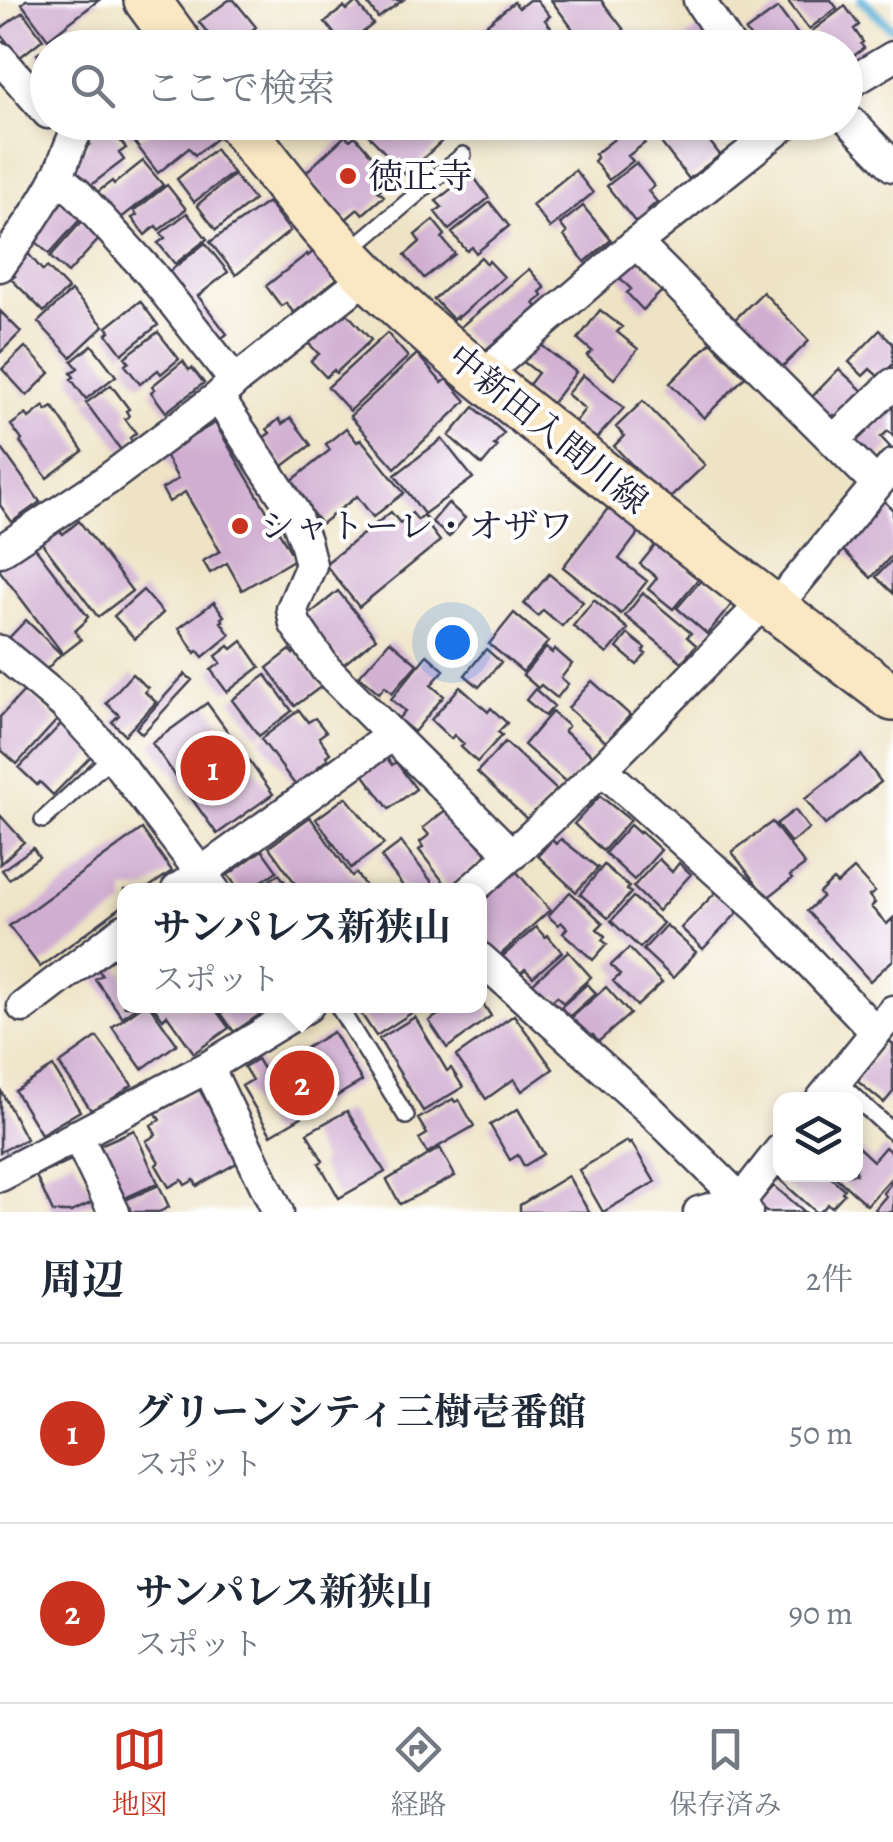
<!DOCTYPE html>
<html lang="ja">
<head>
<meta charset="utf-8">
<style>
  body { margin:0; font-family:Alegreya,"Noto Serif JP",serif; background:#f2f2f3; color:#1f2937 }
  .controls { position:absolute; right:30px; bottom:30px; display:grid; overflow:hidden; border-radius:20px; box-shadow:0 5px 15px #0003 }
  .controls button { width:90px; height:90px; display:grid; place-items:center; padding:0; border:0; border-bottom:2px solid #e0e1e3; background:#fff; color:#1f2937; font:50px sans-serif }
  .you { position:absolute; left:452px; top:642px; width:35px; height:35px; margin:-25px; border:8px solid #fff; border-radius:50%; background:#1a73e8; box-shadow:0 0 0 15px #1a73e833 }
  .badge { display:grid; place-items:center; width:65px; height:65px; border-radius:50%; background:#c8321e; color:#fff; font-size:32px; font-weight:700 }
  .pin { position:absolute; translate:-50% -50%; border:5px solid #fff; box-shadow:0 2px 10px #0006 }
  .popup { position:absolute; left:117px; top:883px; width:370px; height:130px; box-sizing:border-box; display:grid; place-content:center; border-radius:20px; background:#fff; filter:drop-shadow(0 2px 8px #0005); font-size:32px; white-space:nowrap; color:#747a83 }
  .popup b { font-size:38px; color:#1f2937 }
  .popup::after { content:''; position:absolute; left:50%; top:100%; margin-left:-20px; border:20px solid transparent; border-top-color:#fff }
  .list { margin:0; padding:0; list-style:none }
  h2 { display:flex; justify-content:space-between; align-items:center; height:130px; margin:0; padding:0 40px; font-size:42px }
  h2 small { font-size:32px; font-weight:400; color:#747a83 }
  .list li { display:grid; grid-template-columns:65px 1fr auto; gap:30px; align-items:center; box-sizing:border-box; height:180px; padding:0 40px; border-top:2px solid #e0e1e3 }
  .list b { display:block; font-size:38px; white-space:nowrap }
  .list p { margin:0; font-size:32px; white-space:nowrap; color:#747a83 }
  .list em { font-size:32px; font-style:normal; color:#747a83 }
  .icon { flex:none; width:55px; height:55px; fill:none; stroke:currentColor; stroke-width:2; stroke-linecap:round; stroke-linejoin:round }
  .map { position:relative; flex:none; width:893px; height:1212px; overflow:hidden }
  .search { position:absolute; background:#fff; box-shadow:0 5px 15px #0003; left:30px; right:30px; top:30px; height:110px; display:flex; align-items:center; gap:25px; box-sizing:border-box; padding:0 35px; border-radius:55px; color:#747a83; font-size:38px }
  .sheet { height:490px; background:#fff }
  nav { display:flex; justify-content:space-around; align-items:center; box-sizing:border-box; height:140px; border-top:2px solid #e0e1e3; background:#fff; font-size:28px; color:#747a83 }
  nav a { display:grid; justify-items:center; gap:5px }
  nav .on { color:#c8321e }
  .map>svg:first-child { display:block }
  .lines { fill:none; stroke-linecap:round; stroke-linejoin:round }
  .stream { stroke:#59aed5; stroke-width:10 }
  .building { fill:#d0aed1 }
  .service-casing { stroke:#413f50; stroke-width:20 }
  .minor-casing { stroke:#413f50; stroke-width:35 }
  .secondary-casing { stroke:#413f50; stroke-width:50 }
  .service { stroke:#fff; stroke-width:15 }
  .minor { stroke:#fff; stroke-width:30 }
  .secondary { stroke:#fae7c3; stroke-width:45 }
  .poi-dot { fill:#c8321e; stroke:#fff; stroke-width:4 }
  .labels { text-anchor:middle; stroke-width:8; stroke-linejoin:round; paint-order:stroke }
  .poi-label { font-size:35px; fill:#22223b; stroke:#fff; text-anchor:start }
  .street-label { font-size:35px; fill:#22223b; stroke:#fff }
</style>
</head>
<body>
<div class="map">
<svg width="893" height="1212" viewBox="0 0 893 1212">
  <rect width="100%" height="100%" fill="#fff"/>
  <filter id="ink" filterUnits="userSpaceOnUse"><feTurbulence type="fractalNoise" baseFrequency=".01" numOctaves="2"/><feDisplacementMap in="SourceGraphic" scale="20" xChannelSelector="R" yChannelSelector="G"/><feConvolveMatrix kernelMatrix="1 2 1 2 8 2 1 2 1" color-interpolation-filters="sRGB"/></filter>
  <filter id="wash" filterUnits="userSpaceOnUse"><feTurbulence type="fractalNoise" baseFrequency=".0048" numOctaves="4" result="noise"/><feDisplacementMap in="SourceGraphic" scale="40" xChannelSelector="R" yChannelSelector="G"/><feGaussianBlur stdDeviation="2.25" result="paint"/><feColorMatrix in="noise" values="0 0 0 0 0 0 0 0 0 0 0 0 0 0 0 0 0 1.4 0 .05"/><feComposite in="paint" operator="in"/></filter>
  <g filter="url(#wash)">
    <rect width="100%" height="100%" fill="#eee3c5"/>
    <g class="lines">
      <path class="stream" d="M862,0l28,27"/>
    </g>
    <g id="blocks">
      <path class="building" d="M26,0h73l-51,39 -26,-35z
        M229,0h5l22,27 -21,17 -6,-8 -12,9 -18,-23z
        M365,0h38l-25,18z
        M529,0h8l13,16 -5,4 22,28h-97l15,-12 -5,-6 34,-28 5,6z
        M551,0h50l37,48h-51z
        M787,0h44l6,8 -28,21z
        M356,2l17,22 -28,23 -20,-25 19,-15 3,3z
        M845,6l14,19 -5,4 9,13 -2,2 3,4 -18,14v-14h-22l-12,-17z
        M778,8l24,32 -11,8h-33l-12,-17z
        M23,12l20,27 -24,19 -19,-25v-4z
        M704,25l15,23h-47z
        M142,29l14,19h-34l-2,-3z
        M73,30l12,18h-37v38l-3,2 -9,-14 10,-6 -9,-14z
        M105,122l21,26 -7,5 5,7 -37,28 -16,-20 4,-13 15,-11 -5,-6z
        M119,122h32l-20,16z
        M160,122h44l13,16 -22,17 -6,-7 -31,25 -23,-30z
        M356,122h69l17,19 -36,34z
        M645,122h50l25,33 -31,24z
        M632,125l13,18 -17,13 5,5 -24,19 -15,-19 3,-3 -2,-4z
        M345,136l5,4 5,-4 37,43 -14,12 6,5 -21,18 -5,-5 -13,11 -41,-46z
        M215,149l18,24 -39,29 -17,-23z
        M143,161l20,24 -43,34 -10,-14 -4,3 -11,-14 17,-13 2,3z
        M636,163l18,23 -6,5 9,11 -9,8 2,3 -14,10 -29,-37z
        M575,170l18,23 -43,35 -18,-23z
        M471,173l18,25 -40,32 -14,-18 7,-5 -6,-6z
        M234,175l20,25 -38,30 -19,-25z
        M167,185l19,24 -27,21 -3,-4 -11,9 -13,-17 5,-3 -3,-4z
        M58,198l4,4 2,-3 19,17 -34,38 -17,-16z
        M268,202l22,29 -54,44 -26,-33z
        M490,202l19,24 -33,27 -4,-6 -5,4 -15,-18z
        M583,206l28,34 -26,22 -21,-26 3,-3 -7,-9z
        M187,213l20,26 -32,25 -17,-21 7,-5 -4,-5z
        M83,220l18,17 -33,36 -18,-16z
        M433,220l12,15 -3,3 13,16 -31,24 -19,-23 15,-13 -5,-7z
        M205,243l23,29 -30,24 29,38 -12,9 -50,-68z
        M316,249l22,29 -44,35 -8,-10 -5,3 -15,-20 41,-32 1,2z
        M26,251l17,20 4,-4 21,22 -24,23 -33,-33 4,-3 -5,-5z
        M481,257l6,7 2,-3 15,16 -46,41 -1,-2 -4,3 -19,-20z
        M637,258l28,30 -22,22 -16,-17 4,-4 -13,-13z
        M529,269l16,19 -5,4 3,4 -9,7 3,4 -54,45 -25,-23z
        M71,291l33,35 -33,31 -33,-35z
        M763,292l46,49 -31,30 -47,-48z
        M140,301l18,24 -36,29 -15,-20 3,-3 -3,-4z
        M344,310l27,30 -35,33 -2,-3 -8,7 -15,-16 8,-7 -11,-11z
        M600,310l22,17 -5,5 21,17 -24,30 -27,-23 5,-5 -14,-12z
        M0,311l21,21 -21,21z
        M880,330l13,14v20l-13,14 -10,-9 -7,7 -14,-14z
        M158,332l21,27 -18,15 -3,-4 -18,14 -15,-19 4,-3 -4,-5z
        M387,333l21,24 -58,54 -22,-24z
        M536,341l40,31 -28,37 -24,-18 14,-18 -17,-13z
        M711,342l34,35 -41,41 -34,-35z
        M92,345l24,31 -30,23 -15,-20 3,-2 -3,-4 7,-5 -6,-7z
        M25,347l25,26 -23,23 -25,-27z
        M417,354l25,29 5,-4 19,22 -71,67 -45,-52z
        M183,361l6,9 3,-2 12,15 -38,29 -15,-20 4,-3 -3,-3z
        M839,369l27,25 -26,27 -6,-6 -4,4 -20,-20z
        M583,375l41,33 -31,34 -21,-16 13,-17 -18,-15z
        M111,385l18,24 -3,2 3,5 -4,3 11,14 -6,5 3,4 -12,8 -35,-47z
        M643,401l62,64 -38,36 -53,-55 10,-10 -8,-9z
        M890,405l3,3v28l-5,-5 -7,6 9,10 -15,14 -20,-21z
        M44,406l3,5 6,-4 30,44 -36,27 -27,-36 2,-2 -11,-15 15,-11 3,4z
        M474,407l30,26 -10,12 3,2 -15,18 -33,-29z
        M291,418l20,27 -28,21 -20,-28 7,-5 -3,-4 12,-10 3,5z
        M215,423l80,136 -53,31 -15,-27 -17,10 -7,-12 17,-10 -35,-59 -16,10 -7,-13 16,-10 -14,-26z
        M346,428l11,14 4,-3 43,54 -31,24 -16,-21 -36,28 -32,-41 41,-33 -4,-6z
        M442,439l31,39 -49,36 -29,-39z
        M0,446l40,56 -28,20 -12,-17z
        M883,500l10,10v44l-22,24 -32,-32z
        M448,503l17,15 -16,19 -17,-15z
        M609,507l31,24 -21,28 28,22 -26,33 -58,-47z
        M391,512l9,11 12,-10 6,7 5,-5 6,7 -2,2 13,17 -81,66 -34,-43z
        M79,521l53,70 -34,26 -56,-74 17,-13 4,4z
        M657,543l42,35 -26,31 -25,-20 9,-11 -17,-14z
        M34,546l54,71 -3,3 1,1 -11,10 6,9 -18,14 -63,-83v-7z
        M893,559v34l-17,-16z
        M549,574l34,28 -21,24 -19,-16 -5,6 -14,-12z
        M703,578l30,25 -26,31 -30,-26z
        M143,590l20,23 -28,26 -21,-23z
        M338,591l38,47 -33,27 -38,-47z
        M643,593l48,40 -4,4 9,8 -14,17 -57,-46z
        M594,600l34,29 -21,25 -34,-28z
        M214,602l10,14 -3,2 2,3 -2,1 9,13 -27,22 -5,-6 -3,2 -16,-25z
        M514,613l34,29 -25,30 -34,-28z
        M26,620l35,34 -18,19 -35,-34z
        M628,634l17,14 -2,4 3,2 -9,11 -20,-17z
        M242,641l18,26 -33,25 -16,-22 10,-7 -5,-7 13,-10 3,3z
        M390,641l27,23 -25,29 -7,-7 -6,7 -20,-17z
        M546,648l6,5 3,-4 17,15 -11,14 7,6 -11,14 -16,-13 -3,3 -15,-13z
        M486,649l15,13 -22,25 -14,-12z
        M290,650l3,4 2,-3 27,35 -27,20 -28,-38z
        M427,655l17,15 -13,15 13,11 -30,36 -16,-13 7,-8 -14,-12z
        M132,674l16,14 -3,4 11,10 -31,33 -13,-13 7,-7 -13,-12z
        M185,674l7,6 -50,54 -6,-6z
        M266,675l26,36 -33,25 -27,-36z
        M592,681l38,34 -24,27 -38,-34z
        M460,687l28,25 3,-4 16,15 -9,9 4,3 -25,27 -16,-15 3,-3 -10,-9 -3,4 -20,-19z
        M535,689l19,17 -9,10 -19,-16z
        M25,690l32,30 -40,44 -17,-15v-32z
        M207,703l66,91 -56,40 -65,-91z
        M299,710l9,12 7,-4 11,14 -7,5 11,16 -4,3 2,3 -10,8 4,6 -23,17 -38,-51z
        M552,712l16,14 -4,5 28,24 -24,29 -44,-39z
        M63,722l32,30 -42,43 -13,-13 -3,3 -18,-17z
        M505,742l52,48 -28,31 -52,-49z
        M861,755l20,27 -56,43 -20,-26z
        M386,757l6,8 4,-3 20,27 -27,20 -26,-35z
        M600,796l30,24 -27,31 -29,-27z
        M346,797l38,47 -33,24 -35,-49z
        M448,808l40,48 -40,32 -29,-38 4,-3 -3,-5 9,-7 -6,-7z
        M795,810l14,19 -18,14 -15,-19z
        M0,815l24,27 -24,22z
        M310,817l42,59 4,-3 12,17h-68l-31,-43z
        M772,822l33,43 -15,11 2,3 -25,19 -35,-46z
        M630,825l9,8 1,-2 21,19 -27,30 -29,-27z
        M142,829l30,42 -27,19h-21v15l-84,62 -31,-41z
        M561,839l37,29 -22,24 -38,-36 14,-16 4,4z
        M401,842l37,48h-32l-25,-33z
        M33,848l6,9 -30,22 -7,-9z
        M262,850l15,21 -28,19h-10l-11,-15z
        M659,859l13,13 7,-9 12,11 -33,37 -25,-24z
        M604,865l25,22 -2,3 4,3 -23,25 -28,-24z
        M854,869l21,23 -6,4 6,7 -4,4 16,17 6,-6v42l-23,21 -63,-70 15,-14 -3,-4 14,-13 4,4z
        M515,870l35,40 -53,48 -17,-19v-37z
        M279,874l12,16h-35z
        M717,891l21,21 -35,37 -22,-21z
        M570,892l33,31 -6,6 8,7 -3,4 5,4 -14,16 -30,-27 4,-5 -6,-6 -3,3 -10,-9z
        M633,897l30,26 -23,25 -29,-27z
        M666,925l30,27 -23,26 -30,-28z
        M536,927l9,10 2,-2 15,17 -29,25 -8,-8 -6,6 -16,-19z
        M629,948l33,35 -25,23 -24,-25 7,-6 -9,-10z
        M568,951l23,26 -28,26 -6,-7 -7,7 -18,-19z
        M112,958l10,15 2,-1v34h13l-15,11 -27,-38 7,-4 -7,-10z
        M587,984l9,9 -27,24 -8,-10z
        M606,987l24,27 -32,28 -5,-7 -4,4 -18,-21z
        M480,999l11,17 -44,32 -18,-27 22,-15h29z
        M142,1006h8l27,38 -35,25 -30,-42z
        M153,1006h60l16,22 -35,25 -27,-38 -4,4z
        M216,1006h43l3,7 -28,19z
        M356,1006h57l3,4 -40,26z
        M514,1015l39,54 -31,22 -8,-12 -28,20 -30,-43z
        M415,1017l32,54 4,-3 12,19 -40,24 -44,-72z
        M333,1032l29,49 -91,54 -29,-49 10,-6 -8,-13 13,-8 8,13z
        M97,1037l35,48 -39,28 -34,-49z
        M888,1040l5,4v48l-9,11 -28,-23z
        M53,1067l27,44 -39,23 -26,-43z
        M0,1089l26,50 -26,13z
        M199,1089l41,72 -43,25 -3,-6 -9,5 -3,-5 -13,7 -13,-22 3,-3 -13,-21 10,-6 -5,-10 9,-5 -4,-7z
        M453,1099l2,3 4,-2 15,26 -47,27 -8,-14 8,-5 -9,-15z
        M518,1109l26,45 -20,12 -6,-11 -8,5 -20,-35z
        M347,1111l38,61 -46,26 -20,-35 4,-2 -16,-28z
        M134,1130l24,53 -33,15 -25,-53z
        M627,1141l2,3 2,-2 24,40 -52,30 -24,-42z
        M856,1145l17,16 12,-14 8,7v22l-26,29 -35,-31h24z
        M440,1148l15,28 -55,28 -13,-24z
        M73,1159l25,41 -27,12h-18l-17,-36z
        M782,1174h17l4,4 3,-4h21l17,15 -2,3 2,2 -12,13 -4,-3 -8,8h-4l-37,-33z
        M568,1176l21,36h-69v-7z
        M893,1181v31h-15l-3,-3 11,-13 -3,-3z
        M159,1185l10,22 -10,5h-28l-6,-12z
        M774,1186l31,26h-39l-9,-7z"/>
    </g>
  </g>
  <g filter="url(#ink)">
    <use href="#blocks" fill-opacity="0" stroke="#413f50" stroke-width="2.5"/>
    <g class="lines">
      <g class="service-casing">
        <path id="service" d="M350,251l113,-96
          M43,820l69,-64
          M338,1006l68,110
          M836,1080l57,52"/>
      </g>
      <g class="minor-casing">
        <path id="minor" d="M699,0l32,48
          M0,58l48,55
          M846,85l47,-28
          M846,117l47,49
          M57,176l20,17 74,81 84,107
          M636,243l240,240
          M0,266c20,-28 40,-57 56,-87 10,-19 13,-38 26,-57
          M481,377l155,-134 152,-121
          M218,397l76,115 11,29 6,24 -19,44 3,15 31,45 186,186
          M834,440l59,-56
          M0,551l107,-71 111,-83 17,-16 133,-105
          M774,609l119,-144
          M0,651l65,54 47,51 102,134
          M602,769l157,140 116,122
          M177,890l215,-155
          M471,890c104,-88 197,-189 293,-288
          M480,958l171,153 90,89 6,12
          M23,1007l101,-77
          M208,1067l70,145
          M821,1100l72,-89
          M77,1135l37,77
          M0,1176l208,-109 100,-61
          M699,1212l42,-12 39,-50"/>
      </g>
      <g class="secondary-casing">
        <path id="secondary" d="M147,0l35,48
          M238,122c39,53 81,105 128,152 72,71 153,133 232,196 97,78 196,153 295,228"/>
      </g>
      <use href="#service" class="service"/>
      <use href="#minor" class="minor"/>
      <use href="#secondary" class="secondary"/>
    </g>
  </g>
  <g class="poi-dot">
    <circle cx="348" cy="176" r="10"/>
    <circle cx="240" cy="526" r="10"/>
  </g>
  <g class="labels">
    <g class="poi-label">
      <text x="368" y="188">徳正寺</text>
      <text x="260" y="538">シャトーレ・オザワ</text>
    </g>
    <g class="street-label">
      <text transform="translate(548 429) rotate(39)" y="12">中新田入間川線</text>
    </g>
  </g>
</svg>
<div class="controls">
<button><svg class="icon" aria-label="layers" viewBox="0 0 24 24"><path d="M12 4l9 5-9 5-9-5zM3 14l9 5 9-5"/></svg></button>
</div>
<div class="you"></div>
<div class="pin badge" style="left:213px;top:768px">1</div>
<div class="pin badge" style="left:302px;top:1083px">2</div>
<div class="popup"><b>サンパレス新狭山</b>スポット</div>
<div class="search"><svg class="icon" aria-label="search" viewBox="0 0 24 24"><circle cx="10" cy="10" r="6"/><path d="M15 15l6 6"/></svg>ここで検索</div>
</div>
<section class="sheet">
<h2>周辺<small>2件</small></h2>
<ul class="list">
<li><span class="badge">1</span><div><b>グリーンシティ三樹壱番館</b><p>スポット</p></div><em>50 m</em></li>
<li><span class="badge">2</span><div><b>サンパレス新狭山</b><p>スポット</p></div><em>90 m</em></li>
</ul>
</section>
<nav>
<a class="on"><svg class="icon" aria-label="map" viewBox="0 0 24 24"><path d="M3 6l6-2 6 2 6-2v14l-6 2-6-2-6 2zM9 4v14M15 6v14"/></svg>地図</a>
<a><svg class="icon" aria-label="directions" viewBox="0 0 24 24"><path d="M12 3l9 9-9 9-9-9zM9 14v-3h6M13 9l2 2-2 2"/></svg>経路</a>
<a><svg class="icon" aria-label="saved" viewBox="0 0 24 24"><path d="M7 4h10v16l-5-4-5 4z"/></svg>保存済み</a>
</nav>
</body>
</html>
